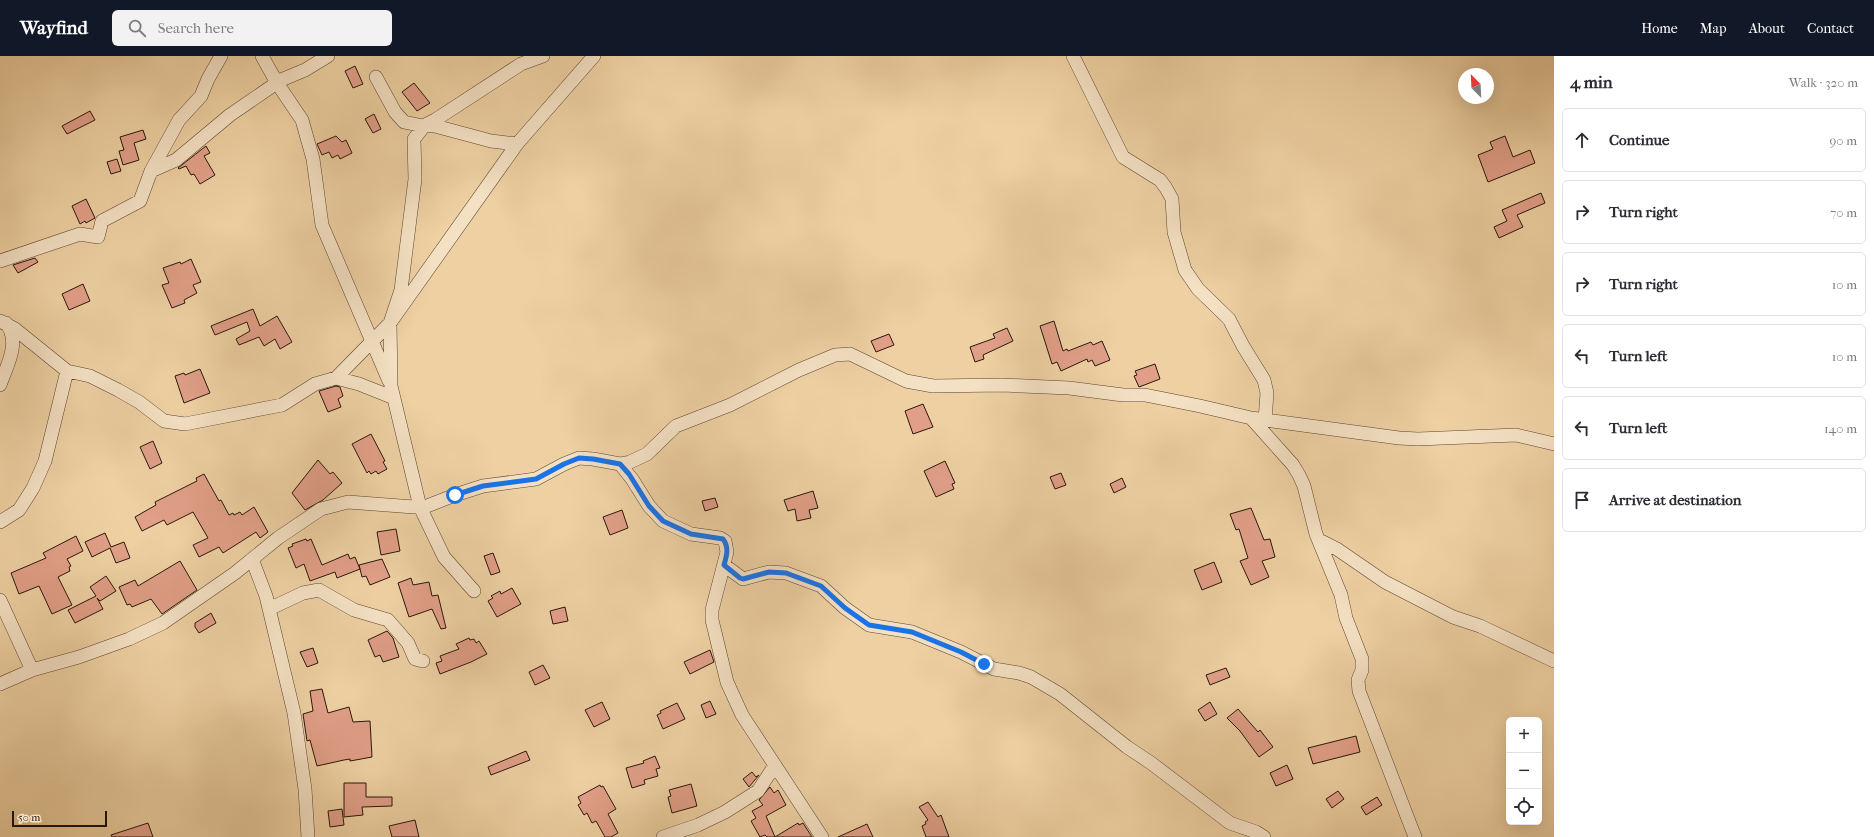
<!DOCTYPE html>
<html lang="en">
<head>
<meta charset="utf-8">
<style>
  body { margin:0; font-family:"IM FELL French Canon",serif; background:#f2f2f3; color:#2b2b33 }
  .controls { position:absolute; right:12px; bottom:12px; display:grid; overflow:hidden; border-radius:6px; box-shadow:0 4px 16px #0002 }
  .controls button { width:36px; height:36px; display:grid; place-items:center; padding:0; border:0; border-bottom:1px solid #e1e1e2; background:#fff; color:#2b2b33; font:20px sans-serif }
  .compass { position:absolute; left:1458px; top:12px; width:36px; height:36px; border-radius:50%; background:#fff; box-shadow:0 4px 16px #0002; rotate:336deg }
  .scale { position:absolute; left:12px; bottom:10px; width:95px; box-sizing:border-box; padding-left:4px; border:2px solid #2a170c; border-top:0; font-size:11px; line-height:14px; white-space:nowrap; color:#2a170c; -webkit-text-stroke:3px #f4e0c3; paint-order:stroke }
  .stop { position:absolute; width:12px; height:12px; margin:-9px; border:3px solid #1a73e8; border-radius:50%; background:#fff }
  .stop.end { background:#1a73e8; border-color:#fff; box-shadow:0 1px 4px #0008 }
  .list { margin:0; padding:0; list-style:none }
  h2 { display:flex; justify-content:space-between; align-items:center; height:52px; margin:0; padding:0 16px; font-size:17px }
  h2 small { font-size:13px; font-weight:400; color:#7c7c81 }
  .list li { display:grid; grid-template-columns:26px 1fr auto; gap:12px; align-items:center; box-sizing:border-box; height:64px; margin:0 8px 8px; padding:0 8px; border:1px solid #e1e1e2; border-radius:6px }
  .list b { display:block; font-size:15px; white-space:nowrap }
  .list em { font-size:13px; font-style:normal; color:#7c7c81 }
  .icon { flex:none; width:22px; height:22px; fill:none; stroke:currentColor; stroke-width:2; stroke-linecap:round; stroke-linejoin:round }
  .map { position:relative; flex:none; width:1554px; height:781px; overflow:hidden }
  header { display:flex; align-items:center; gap:24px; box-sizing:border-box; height:56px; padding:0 20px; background:#111827; color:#fff }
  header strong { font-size:19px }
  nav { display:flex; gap:22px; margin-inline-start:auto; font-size:14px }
  .search { width:280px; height:36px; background:#f2f2f3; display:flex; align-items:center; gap:10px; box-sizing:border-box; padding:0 14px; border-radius:6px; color:#7c7c81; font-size:15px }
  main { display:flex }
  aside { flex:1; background:#fff }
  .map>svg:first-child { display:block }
  .building { fill:#e19f88; stroke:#2a170c }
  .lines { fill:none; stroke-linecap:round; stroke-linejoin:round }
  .minor-casing { stroke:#5b4532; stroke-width:14 }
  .minor { stroke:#f4e0c3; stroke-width:13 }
  .route { stroke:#1a73e8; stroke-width:5 }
</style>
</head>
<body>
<header>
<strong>Wayfind</strong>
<div class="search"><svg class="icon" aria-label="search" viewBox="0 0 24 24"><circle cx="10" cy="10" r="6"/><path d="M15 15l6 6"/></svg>Search here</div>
<nav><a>Home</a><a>Map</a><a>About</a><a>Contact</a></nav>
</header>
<main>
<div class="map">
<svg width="1554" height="781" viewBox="0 0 1554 781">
  <rect width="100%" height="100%" fill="#eed0a2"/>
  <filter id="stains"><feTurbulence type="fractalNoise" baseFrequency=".005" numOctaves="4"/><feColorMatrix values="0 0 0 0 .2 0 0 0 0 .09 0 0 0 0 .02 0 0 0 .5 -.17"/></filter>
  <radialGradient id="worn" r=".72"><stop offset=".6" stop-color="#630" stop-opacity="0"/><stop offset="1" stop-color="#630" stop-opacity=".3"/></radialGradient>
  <path class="building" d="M355,10l8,18 -10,4 -8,-17z
    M414,27l16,20 -13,8 -15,-19z
    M90,55l5,9 -28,14 -5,-8z
    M374,58l7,15 -8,4 -8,-14z
    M143,74l3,9 -12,4 5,17 -16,5 -4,-14 5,-1 -4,-13z
    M336,80l6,6 4,-2 6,13 -12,6 -2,-4 -6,3 -3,-6 -7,3 -5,-11z
    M1505,80l8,21 17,-7 5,13 -47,19 -10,-27 15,-6 -3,-7z
    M206,90l4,7 -6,3 11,19 -15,9 -6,-10 -3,1 -5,-9 -7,3 -1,-1z
    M117,103l4,12 -10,3 -4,-12z
    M1541,137l4,10 -28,12 6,12 -24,11 -5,-11 13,-6 -5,-11z
    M86,143l9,19 -9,5 -1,-2 -5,3 -8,-18z
    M35,202l3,4 -20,11 -5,-8z
    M191,203l10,23 -8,3 4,8 -13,7 1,3 -13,5 -10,-23 7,-2 -6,-15 17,-6 1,2z
    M83,228l7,17 -21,9 -7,-16z
    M253,253l7,17 17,-10 15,26 -12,7 -5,-10 -11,7 -5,-9 -20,8 -3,-6 14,-8 -3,-9 -32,13 -4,-9z
    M1054,265l9,30 4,-2 1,2 23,-9 2,3 9,-4 8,19 -15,6 -3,-6 -4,2 -1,-3 -26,12 -4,-9 -5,2 -12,-38z
    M1007,272l6,13 -30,14 1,4 -9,3 -5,-15 25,-9 -2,-4z
    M889,278l5,11 -18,7 -5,-11z
    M1155,308l5,15 -21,8 -5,-11 3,-1 -2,-4z
    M200,313l10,24 -26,10 -9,-27 9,-3 1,2z
    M336,330l4,1 3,9 -5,3 3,8 -13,5 -9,-21z
    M923,348l10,23 -20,7 -8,-23z
    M371,378l14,27 -2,1 4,7 -9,5 -2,-3 -5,3 -2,-3 -2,2 -15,-29z
    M153,385l9,22 -12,6 -10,-22z
    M318,404l12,14 3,-2 9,11 -19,17 -18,10 -13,-17z
    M945,405l10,22 -3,1 2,5 -18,8 -12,-26z
    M1061,417l5,12 -11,4 -5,-12z
    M204,418l15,27 2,-1 8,15 4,-2 1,2 6,-3 2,3 12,-8 14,25 -8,6 -4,-6 -33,21 -4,-6 -20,10 -6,-12 15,-7 -15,-26 -26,13 -3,-5 -22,11 -7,-14 21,-12 -1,-3 42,-21 -1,-3z
    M1122,422l4,9 -12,6 -4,-9z
    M813,435l5,17 -9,2 2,8 -14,3 -2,-12 -7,2 -4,-11z
    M715,442l3,9 -13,4 -3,-10z
    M1251,452l13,32 6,-1 5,18 -13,4 7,16 -18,8 -11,-24 8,-3 -9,-29 -3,1 -6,-16z
    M622,454l6,18 -18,7 -7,-18z
    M396,473l4,22 -19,4 -4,-23z
    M105,477l6,14 13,-5 6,16 -14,5 -6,-15 -18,9 -7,-15z
    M76,480l7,15 -16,8 4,7 -2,1 1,4 -12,6 14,28 -20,9 -13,-28 -20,8 -8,-21 35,-15 -3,-5z
    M306,483l1,2 4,-2 11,26 26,-11 2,5 5,-2 5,12 -23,9 -2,-6 -25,9 -6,-17 -8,4 -8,-20 5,-2 -1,-2z
    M493,497l7,19 -9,3 -7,-19z
    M382,503l8,18 -20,8 -4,-9 -4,1 -3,-12z
    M180,505l17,29 -35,24 -11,-15 -19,8 -2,-3 -3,1 -8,-18 16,-7 3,6z
    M1214,506l8,20 -20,8 -8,-20z
    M106,520l10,15 -16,10 -3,-3 6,11 -28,14 -7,-13 28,-14 -6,-9z
    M411,522l2,7 16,-3 3,14 6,-1 8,33 -5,1 -9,-20 -23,8 -11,-34z
    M512,532l9,16 -24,13 -9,-16 5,-3 -2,-2 9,-5 1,3z
    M565,551l3,14 -15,3 -3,-13z
    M211,557l5,10 -17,10 -4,-6v-4z
    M387,575l6,7 6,19 -16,5 -3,-7 -5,2 -7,-17z
    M469,582l1,2 4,-1 2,4 3,-2 8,13 -16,8 -31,12 -4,-11 6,-2 -2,-5 19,-7 -3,-5z
    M313,592l5,15 -11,4 -7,-15z
    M710,594l4,12 -24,12 -6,-12z
    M543,609l7,13 -15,7 -6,-13z
    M1226,612l4,9 -20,8 -4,-10z
    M322,633l6,24 21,-6 4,15 17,-1 2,36 -22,4v-2l-6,1 -27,6 -7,-26 -3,1 -4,-27 10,-3 -3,-20z
    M710,645l6,13 -10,4 -5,-13z
    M602,646l8,17 -16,8 -9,-17z
    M1210,646l7,12 -12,7 -7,-11z
    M677,647l8,16 -22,10 -6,-14 4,-2 -1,-2z
    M1238,653l20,23 2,-2 13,17 -14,10 -19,-26 -13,-13z
    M1356,680l4,16 -47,12 -5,-16z
    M526,695l4,9 -39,15 -3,-8z
    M655,700l5,12 -4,1 2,7 -14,4 1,4 -13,4 -6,-20 18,-5 -1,-2z
    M1287,709l6,14 -17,7 -6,-13z
    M752,716l4,5 3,-2 -10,12 -6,-8z
    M344,727h22v14h26v9l-30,1 1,8 -19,2z
    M691,728l6,22 -25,7 -4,-16 3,-1 -2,-6z
    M600,729l1,2 2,-1 13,23 -8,5 10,19 -7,4h-6l-9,-16 -4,2 -5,-10 -3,2 -6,-10 3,-2 -3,-6z
    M770,731l4,6 4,-3 8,15 -20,11 9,21 23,-14 1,2 4,-2 9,14h-45l-2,-2 -5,2 -9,-16 5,-3 -4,-7 11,-6 -4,-5z
    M1338,735l6,8 -12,9 -6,-9z
    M1377,741l5,8 -16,10 -5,-8z
    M928,746l10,15 3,-2 8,22h-23l-4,-11 4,-2 -1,-2 3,-2 -9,-13z
    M342,753l2,16 -14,2 -2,-16z
    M415,764l4,17h-27l-3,-11z
    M148,767l5,14h-41l-1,-2z
    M867,768l6,13h-35z"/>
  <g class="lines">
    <g class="minor-casing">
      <path id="minor" d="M262,0l15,27 25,37 11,39 9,66 67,156
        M1073,0l50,101 37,23 6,8 6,11 2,33 11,38 13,19 31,30 14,27 21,34 3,13 -2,27
        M376,21l19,35 9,10 19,4 12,-6 86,-56 22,-8
        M151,115l28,-51 22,-24 7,-17 13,-23
        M0,205l80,-27 18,3 4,-16 38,-20 11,-30 25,-11 54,-45 51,-35 24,-10 23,-14
        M0,265l15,8 52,42 23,5 28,14 21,12 25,19 21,3 97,-19 33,-21 21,-6 23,6 35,14
        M336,322l54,-55 11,-33 14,-111 -1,-40 11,-14 10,1 56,15 26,3
        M0,329c7,-20 21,-43 6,-62
        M1251,362l42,47 6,10 5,11 12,48 25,61 5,23 16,41v11l-4,10 1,11 56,146
        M620,408l12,15 17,27 14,15 28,13 29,4 5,3 2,11 -15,58v10l15,62 15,33 80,122
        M0,466l19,-12 14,-22 12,-27 22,-90
        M1319,484l18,9 48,33 68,35 27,9 74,35
        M252,503l14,37 28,117 11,76 3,48
        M724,509l19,14 26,-7 17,1 35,13 24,22 24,17 43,7 49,20 33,17 25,4 12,4 29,17 67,53 24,16 79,60 26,9 8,5
        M474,535l-30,-34 -24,-50 -29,-121 -1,-63 127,-179 77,-88
        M0,544l32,70
        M269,553l34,-16 16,-3 35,20 34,10 20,23 7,16 8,2
        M0,628l32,-14 47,-13 50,-18 34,-16 72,-50 43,-35 43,-29 27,-7 66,5 13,-1 28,-11 28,-9 53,-7 28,-15 15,-6 14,1 27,5 10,-2 17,-8 29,-28 54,-21 69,-35 36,-15 15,-1 56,27 27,5 69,-1 67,3 54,7h22l55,11 51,12 148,20 19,1 98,-4 38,9
        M663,781l35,-12 27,-13 33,-21 17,-26"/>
    </g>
    <use href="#minor" class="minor"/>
  </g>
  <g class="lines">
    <path class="route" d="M455,439l28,-9 53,-7 28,-15 15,-6 14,1 27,5 9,10 20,32 14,15 28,13 32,5c6,8 4,16 1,26l16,13 3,1 26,-7 17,1 35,13 24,22 24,17 43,7 49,20 23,12"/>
  </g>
  <rect width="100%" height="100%" filter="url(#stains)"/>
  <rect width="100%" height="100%" fill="url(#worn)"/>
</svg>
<div class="controls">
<button>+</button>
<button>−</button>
<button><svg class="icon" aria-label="locate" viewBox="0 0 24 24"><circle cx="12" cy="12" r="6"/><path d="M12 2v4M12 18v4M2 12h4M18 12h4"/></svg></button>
</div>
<svg class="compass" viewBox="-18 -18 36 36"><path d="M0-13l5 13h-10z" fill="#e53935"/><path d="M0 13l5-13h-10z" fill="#7c7c81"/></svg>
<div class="scale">50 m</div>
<div class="stop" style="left:455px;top:439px"></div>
<div class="stop end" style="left:984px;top:608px"></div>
</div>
<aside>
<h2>4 min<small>Walk · 320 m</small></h2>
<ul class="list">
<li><svg class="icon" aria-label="ahead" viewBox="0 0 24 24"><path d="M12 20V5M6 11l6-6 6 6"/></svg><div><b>Continue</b></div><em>90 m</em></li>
<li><svg class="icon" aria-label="right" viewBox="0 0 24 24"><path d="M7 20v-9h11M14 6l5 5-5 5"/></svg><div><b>Turn right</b></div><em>70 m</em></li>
<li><svg class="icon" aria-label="right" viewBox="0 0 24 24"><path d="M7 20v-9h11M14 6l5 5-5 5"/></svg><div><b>Turn right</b></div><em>10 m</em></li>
<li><svg class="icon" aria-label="left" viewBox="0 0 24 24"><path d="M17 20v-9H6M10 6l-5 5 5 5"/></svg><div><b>Turn left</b></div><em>10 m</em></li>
<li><svg class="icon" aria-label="left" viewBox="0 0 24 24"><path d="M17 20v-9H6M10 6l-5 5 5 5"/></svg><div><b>Turn left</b></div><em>140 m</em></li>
<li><svg class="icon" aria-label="arrive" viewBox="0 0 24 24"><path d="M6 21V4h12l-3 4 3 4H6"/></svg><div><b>Arrive at destination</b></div></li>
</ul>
</aside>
</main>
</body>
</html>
